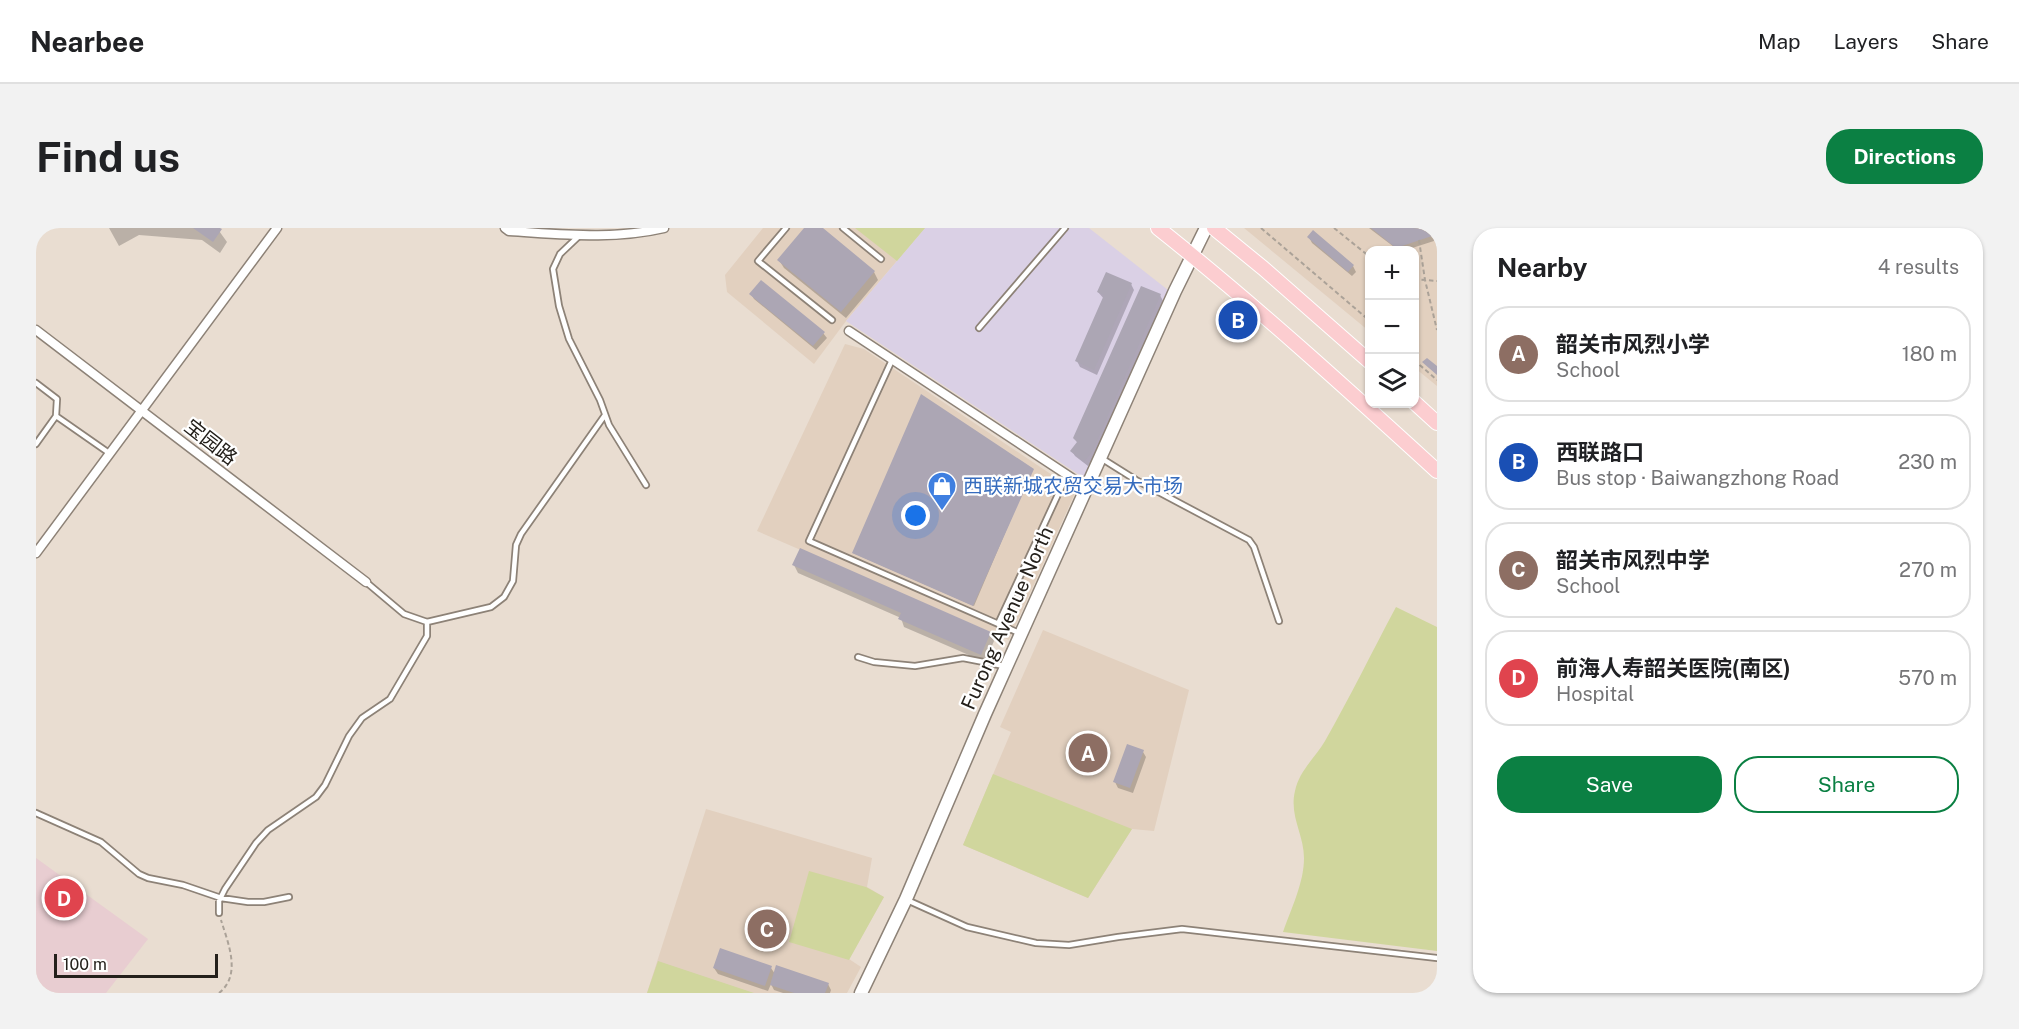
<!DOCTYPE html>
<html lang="en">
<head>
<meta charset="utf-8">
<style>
  body { margin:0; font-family:"Public Sans","Noto Sans SC",sans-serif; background:#f2f2f2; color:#202124 }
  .controls { position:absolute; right:18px; top:18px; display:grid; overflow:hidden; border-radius:12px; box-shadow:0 2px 4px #0004 }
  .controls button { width:54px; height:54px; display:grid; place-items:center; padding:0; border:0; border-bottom:2px solid #e0e0e0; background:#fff; color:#202124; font:30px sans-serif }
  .scale { position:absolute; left:18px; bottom:15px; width:164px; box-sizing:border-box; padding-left:6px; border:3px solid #24201b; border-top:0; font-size:16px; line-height:21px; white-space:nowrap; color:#24201b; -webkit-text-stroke:4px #fff; paint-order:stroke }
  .you { position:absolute; left:880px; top:288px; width:21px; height:21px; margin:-15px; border:4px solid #fff; border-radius:50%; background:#1a73e8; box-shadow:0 0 0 9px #1a73e833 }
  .badge { display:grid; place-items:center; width:39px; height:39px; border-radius:50%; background:#0b8043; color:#fff; font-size:20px; font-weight:700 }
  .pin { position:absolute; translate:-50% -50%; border:3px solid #fff; box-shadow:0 2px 6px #0006 }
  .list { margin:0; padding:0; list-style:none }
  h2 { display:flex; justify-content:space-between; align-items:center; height:78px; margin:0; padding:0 24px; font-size:26px }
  h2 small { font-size:20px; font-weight:400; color:#757577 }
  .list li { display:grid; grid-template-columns:39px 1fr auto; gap:18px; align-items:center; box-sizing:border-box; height:96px; margin:0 12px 12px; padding:0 12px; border:2px solid #e0e0e0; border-radius:24px }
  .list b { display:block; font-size:22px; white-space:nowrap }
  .list p { margin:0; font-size:20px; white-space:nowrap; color:#757577 }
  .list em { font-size:20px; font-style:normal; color:#757577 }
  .actions { display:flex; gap:12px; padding:18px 24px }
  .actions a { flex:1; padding:14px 0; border:2px solid #0b8043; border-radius:24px; text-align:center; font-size:21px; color:#0b8043 }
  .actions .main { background:#0b8043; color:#fff }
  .icon { flex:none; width:33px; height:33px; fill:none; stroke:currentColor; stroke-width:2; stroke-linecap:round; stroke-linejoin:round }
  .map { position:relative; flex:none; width:1401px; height:765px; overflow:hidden; border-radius:24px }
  header { display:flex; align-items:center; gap:36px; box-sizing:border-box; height:84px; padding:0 30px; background:#fff; border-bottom:2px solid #e0e0e0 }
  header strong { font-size:28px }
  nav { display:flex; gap:33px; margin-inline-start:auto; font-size:21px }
  .intro { display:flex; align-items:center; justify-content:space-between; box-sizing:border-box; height:144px; padding:0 36px }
  h1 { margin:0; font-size:42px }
  .button { padding:15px 27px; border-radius:24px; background:#0b8043; color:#fff; font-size:21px; font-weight:700 }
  main { display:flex; gap:36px; padding:0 36px }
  aside { flex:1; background:#fff; border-radius:24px; box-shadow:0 2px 4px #0004 }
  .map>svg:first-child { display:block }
  .built { fill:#e2d0bf }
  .industrial { fill:#dad0e5 }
  .medical { fill:#e8cdd1 }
  .green { fill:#d0d69d }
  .shadow { fill:#0003 }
  .building { fill:#aca6b4 }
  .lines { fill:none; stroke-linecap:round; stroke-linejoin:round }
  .lane-casing { stroke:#8d8277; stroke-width:8 }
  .street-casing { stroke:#8d8277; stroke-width:11 }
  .secondary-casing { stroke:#8d8277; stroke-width:15 }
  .primary-casing { stroke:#fff; stroke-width:16 }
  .path { stroke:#aba298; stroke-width:2; stroke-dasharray:4.5 3; stroke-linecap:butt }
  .lane { stroke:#fff; stroke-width:4.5 }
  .street { stroke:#fff; stroke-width:8 }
  .secondary { stroke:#fff; stroke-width:12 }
  .primary { stroke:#fccdd0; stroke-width:14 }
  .labels { text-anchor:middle; stroke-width:4.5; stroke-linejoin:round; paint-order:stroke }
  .street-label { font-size:20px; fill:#24201b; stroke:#fff }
  .shop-label { font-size:20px; fill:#366cbe; stroke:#fff; text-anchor:start }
</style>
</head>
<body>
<header>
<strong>Nearbee</strong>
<nav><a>Map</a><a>Layers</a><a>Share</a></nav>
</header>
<div class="intro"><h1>Find us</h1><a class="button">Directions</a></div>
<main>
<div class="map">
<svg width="1401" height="765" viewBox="0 0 1401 765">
  <rect width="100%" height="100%" fill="#e9ddd1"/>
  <path class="built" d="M727,0h162l-79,93 -32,43 -87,-72 -2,-17z
    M1208,0h193v158l-22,-18 -1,-118h-44l-1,81z
    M809,116l19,5 212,142 -67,149 -252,-109z
    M1007,402l146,60 -35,141 -22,-2 -44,69 -125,-53 48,-113 -11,-5z
    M670,581l166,49 -5,29 17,10 -35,62 12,8 -14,26h-200z"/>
  <path class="industrial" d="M889,0h164l79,62 -84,188 -238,-157z"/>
  <path class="medical" d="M0,630l112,81 -42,54h-70z"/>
  <path class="green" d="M819,0h70l-28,33z
    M1360,379l41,20v324l-154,-19c8,-23 21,-49 21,-74 0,-24 -15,-42 -9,-67 4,-20 20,-33 30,-50 25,-44 47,-89 71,-134z
    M957,546l139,55 -44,69 -125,-53z
    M773,643l57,16 18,10 -35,63 -60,-18z
    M622,733l96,32h-107z"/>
  <path class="shadow" d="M73,0h108l10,14 -7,11 -18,-13 -63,-5 -20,11z
    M770,0h15l53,44 4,8 -32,38 -62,-50 -5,-8z
    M1333,0h68v12l-31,10h-8z
    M1278,4l39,34 3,6 -4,4 -40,-33 -3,-6z
    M1095,56l3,6 -37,85 -17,-8 -3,-6 27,-62 -6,-7z
    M715,66l72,39 4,5 -11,12 -62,-51z
    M1124,67l3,6 -68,156 -7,9 -13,-10 -3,-5 6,-7 -3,-6z
    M996,242l-58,136 -121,-53z
    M758,337l196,68 4,8 -9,21 -81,-35 -3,-9 -103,-45z
    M1107,524l3,5 -13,36 -15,-5 -3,-6z
    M678,740h57l4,6 53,10 3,6 -1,3h-47l-9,-3 -3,-6 -3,7 -50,-17z"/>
  <path class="building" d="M157,0h27l2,1 -9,13z
    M768,0h19l52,43 -34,41 -64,-52z
    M1335,0h66v8l-2,-1 -39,13z
    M1277,2l41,35 -6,7 -41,-35z
    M1070,44l26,11 -38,87 -19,-9 29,-66 -7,-3z
    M725,52l64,52 -12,14 -64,-52z
    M1105,58l20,8 -69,158 -8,10 -14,-11 7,-9 -4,-4z
    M1391,130l10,8v9l-15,-13z
    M885,166l113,75 -61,137 -121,-53z
    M764,320l191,84 -10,23 -83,-36 3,-6 -109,-48z
    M1091,516l17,6 -14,38 -17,-6z
    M684,720l52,18 -7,20 -52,-18z
    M740,737l53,18 -4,10h-31l-24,-8z"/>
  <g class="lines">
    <g class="lane-casing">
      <path id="lane" d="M750,0l-28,33 74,59
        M807,0l38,31
        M544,7l-20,19 -7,15 6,37 10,33 31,61 9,25 37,60
        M943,100l86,-100
        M856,132l-83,181 210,92
        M0,155l21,16 -1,17 53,37
        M0,216l20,-28
        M1065,230l35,22 113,60 5,7 25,74
        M330,354l38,32 23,8 64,-15 13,-10 9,-16 3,-36 5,-11 84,-119
        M962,396l69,-149
        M822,429l16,5 41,4 48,-8 41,8
        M0,585l65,29 38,32 9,4 35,7 38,13 27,4h16l25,-5
        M871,672l60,27 69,16 33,2 49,-8 64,-8 255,29
        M183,685v-12l6,-12 31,-46 12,-13 48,-33 9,-12 24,-49 13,-18 28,-19 37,-63v-14"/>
    </g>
    <g class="street-casing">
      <path id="street" d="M469,0l4,3c52,3 104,9 155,-3
        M0,102l330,252
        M813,103l238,157
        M0,325l241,-325"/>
    </g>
    <g class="secondary-casing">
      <path id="secondary" d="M825,765l45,-94 79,-185 190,-423 31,-63"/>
    </g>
    <g class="primary-casing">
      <path id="primary" d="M1122,0c97,77 188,160 279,243
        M1178,0l49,40 107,94
        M1378,174l23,21"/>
    </g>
    <path class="path" d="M1225,0l109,93
      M1298,0l36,29
      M1383,12l6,40 12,50
      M1378,51l23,2
      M1378,132l23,20
      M183,765c23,-18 9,-50 2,-73"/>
    <use href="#lane" class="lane"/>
    <use href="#street" class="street"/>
    <use href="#secondary" class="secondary"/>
    <use href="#primary" class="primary"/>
  </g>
  <defs>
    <g id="shop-pin" transform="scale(1.5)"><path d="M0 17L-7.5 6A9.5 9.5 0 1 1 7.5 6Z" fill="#3f7fe0" stroke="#fff"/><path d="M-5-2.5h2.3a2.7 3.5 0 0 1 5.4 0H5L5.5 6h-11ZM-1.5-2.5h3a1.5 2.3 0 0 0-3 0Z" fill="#fff"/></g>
  </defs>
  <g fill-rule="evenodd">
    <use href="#shop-pin" x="906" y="258"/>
  </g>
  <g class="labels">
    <g class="street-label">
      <text transform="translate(175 214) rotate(38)" y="7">宝园路</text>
      <text transform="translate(971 390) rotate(-66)" y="7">Furong Avenue North</text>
    </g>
    <g class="shop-label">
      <text x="927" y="265">西联新城农贸交易大市场</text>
    </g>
  </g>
</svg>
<div class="controls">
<button>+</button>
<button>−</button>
<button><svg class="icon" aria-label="layers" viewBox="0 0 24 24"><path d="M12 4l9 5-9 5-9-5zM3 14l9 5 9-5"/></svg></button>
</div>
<div class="scale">100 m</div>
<div class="you"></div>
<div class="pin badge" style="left:1052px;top:525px;background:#8d6e63">A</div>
<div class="pin badge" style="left:1202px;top:92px;background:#1a4fb4">B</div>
<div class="pin badge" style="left:731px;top:701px;background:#8d6e63">C</div>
<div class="pin badge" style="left:28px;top:670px;background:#e0444e">D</div>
</div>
<aside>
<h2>Nearby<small>4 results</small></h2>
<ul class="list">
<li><span class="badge" style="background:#8d6e63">A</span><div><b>韶关市风烈小学</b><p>School</p></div><em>180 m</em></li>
<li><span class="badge" style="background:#1a4fb4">B</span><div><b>西联路口</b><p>Bus stop · Baiwangzhong Road</p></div><em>230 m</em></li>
<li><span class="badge" style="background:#8d6e63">C</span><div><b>韶关市风烈中学</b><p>School</p></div><em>270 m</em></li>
<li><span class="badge" style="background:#e0444e">D</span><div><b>前海人寿韶关医院(南区)</b><p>Hospital</p></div><em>570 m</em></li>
</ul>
<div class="actions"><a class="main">Save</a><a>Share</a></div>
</aside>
</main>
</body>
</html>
